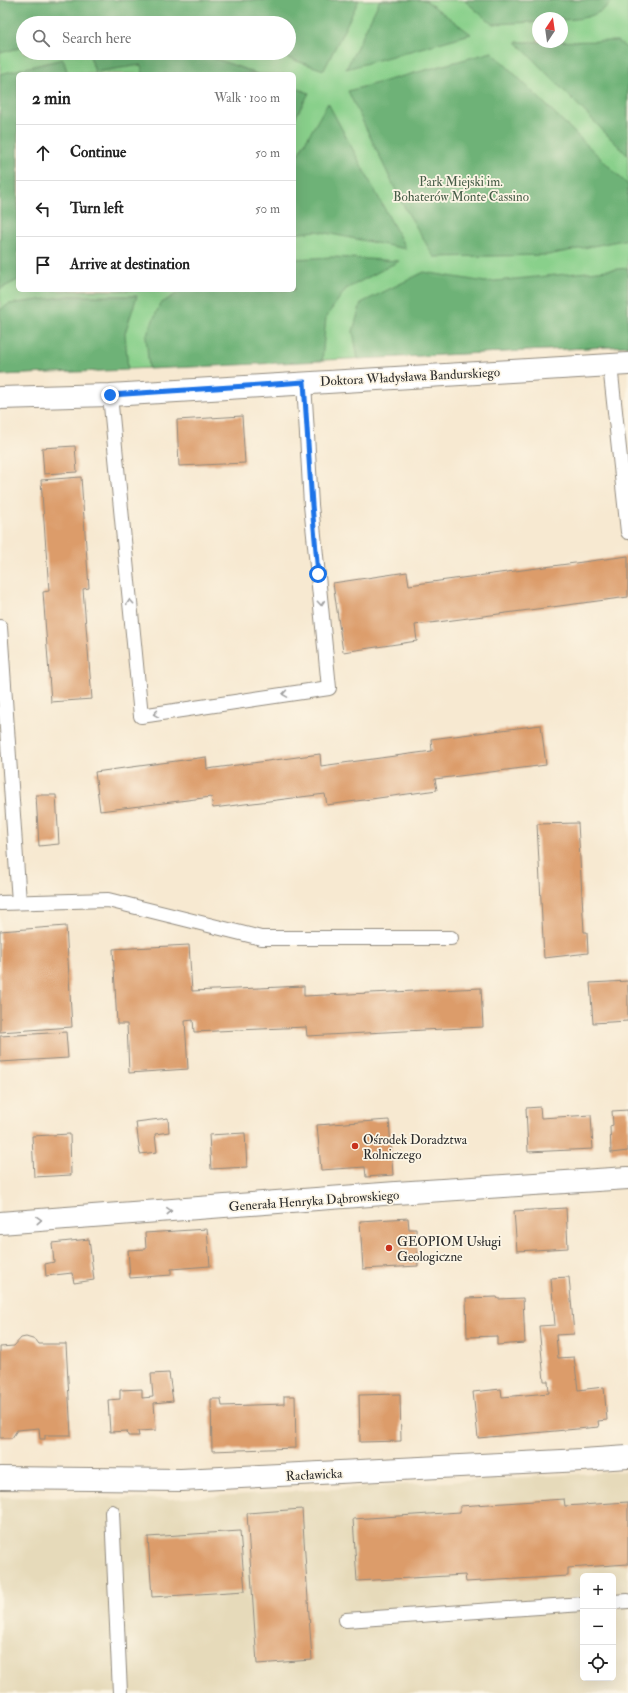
<!DOCTYPE html>
<html lang="en">
<head>
<meta charset="utf-8">
<style>
  body { margin:0; font-family:"IM FELL Double Pica",serif; background:#f6f6f6; color:#222 }
  .controls { position:absolute; right:12px; bottom:12px; display:grid; overflow:hidden; border-radius:6px; box-shadow:0 4px 16px #0002 }
  .controls button { width:36px; height:36px; display:grid; place-items:center; padding:0; border:0; border-bottom:1px solid #e0e0e0; background:#fff; color:#222; font:20px sans-serif }
  .compass { position:absolute; left:532px; top:12px; width:36px; height:36px; border-radius:50%; background:#fff; box-shadow:0 4px 16px #0002; rotate:13deg }
  .stop { position:absolute; width:12px; height:12px; margin:-9px; border:3px solid #1a73e8; border-radius:50%; background:#fff }
  .stop.end { background:#1a73e8; border-color:#fff; box-shadow:0 1px 4px #0008 }
  .list { margin:0; padding:0; list-style:none }
  h2 { display:flex; justify-content:space-between; align-items:center; height:52px; margin:0; padding:0 16px; font-size:17px }
  h2 small { font-size:13px; font-weight:400; color:#767676 }
  .list li { display:grid; grid-template-columns:26px 1fr auto; gap:12px; align-items:center; box-sizing:border-box; height:56px; padding:0 16px; border-top:1px solid #e0e0e0 }
  .list b { display:block; font-size:15px; white-space:nowrap }
  .list em { font-size:13px; font-style:normal; color:#767676 }
  .icon { flex:none; width:22px; height:22px; fill:none; stroke:currentColor; stroke-width:2; stroke-linecap:round; stroke-linejoin:round }
  .map { position:relative; flex:none; width:628px; height:1693px; overflow:hidden }
  .search { position:absolute; background:#fff; box-shadow:0 4px 16px #0002; left:16px; top:16px; width:280px; height:44px; display:flex; align-items:center; gap:10px; box-sizing:border-box; padding:0 14px; border-radius:22px; color:#767676; font-size:15px }
  .panel { position:absolute; background:#fff; box-shadow:0 4px 16px #0002; left:16px; top:72px; width:280px; height:220px; border-radius:6px }
  .map>svg:first-child { display:block }
  .built { fill:#e6daba; fill-rule:evenodd }
  .green { fill:#89d08b; stroke:#5a7e5b; fill-rule:evenodd }
  .forest { fill:#6eb277; stroke:#4c6e51 }
  .building { fill:#dc9c6b }
  .lines { fill:none; stroke-linecap:round; stroke-linejoin:round }
  .service-casing { stroke:#918a7e; stroke-width:16 }
  .minor-casing { stroke:#918a7e; stroke-width:24 }
  .service { stroke:#fff; stroke-width:14 }
  .minor { stroke:#fff; stroke-width:22 }
  .oneway { stroke:#a0a0a0 }
  .route { stroke:#1a73e8; stroke-width:5 }
  .poi-dot { fill:#c8321e; stroke:#fcf5e5; stroke-width:1.5 }
  .labels { text-anchor:middle; stroke-width:3.5; stroke-linejoin:round; paint-order:stroke }
  .park-label { font-size:13px; fill:#475d48; stroke:#fcf5e5 }
  .street-label { font-size:13px; fill:#2b2b2b; stroke:#fcf5e5 }
  .poi-label { font-size:13px; fill:#2b2b2b; stroke:#fcf5e5; text-anchor:start }
</style>
</head>
<body>
<div class="map">
<svg width="628" height="1693" viewBox="0 0 628 1693">
  <rect width="100%" height="100%" fill="#fcf5e5"/>
  <filter id="ink" filterUnits="userSpaceOnUse"><feTurbulence type="fractalNoise" baseFrequency=".025" numOctaves="2"/><feDisplacementMap in="SourceGraphic" scale="8" xChannelSelector="R" yChannelSelector="G"/><feConvolveMatrix kernelMatrix="1 2 1 2 8 2 1 2 1" color-interpolation-filters="sRGB"/></filter>
  <filter id="wash" filterUnits="userSpaceOnUse"><feTurbulence type="fractalNoise" baseFrequency=".012" numOctaves="4" result="noise"/><feDisplacementMap in="SourceGraphic" scale="16" xChannelSelector="R" yChannelSelector="G"/><feGaussianBlur stdDeviation="0.9" result="paint"/><feColorMatrix in="noise" values="0 0 0 0 0 0 0 0 0 0 0 0 0 0 0 0 0 1.4 0 .05"/><feComposite in="paint" operator="in"/></filter>
  <g filter="url(#wash)">
    <rect width="100%" height="100%" fill="#f7e9d1"/>
    <path class="built" d="M628,1471v222h-628v-196l170,2zM583,1576h30v102h-30z"/>
    <path class="green" d="M0,0h628v346l-628,29zM538,18h24v24h-24zM23,23h266v30h-266zM18,74h276v216h-276z"/>
    <path class="forest" d="M0,0h359l-35,70 -52,-17h17v-30h-266v24l-23,6z
      M380,0h45l46,34 -125,35z
      M464,0h149c-14,17 -30,19 -51,20v-2h-24v4l-46,2z
      M617,41l11,8v107l-112,-114z
      M492,52l136,133v54l-80,16 -114,2 -32,-54 -54,-112z
      M89,53h111l58,21h-115l-2,-9 -46,7z
      M63,59l5,15h-50v206l-18,9v-215z
      M294,87l15,6 -15,27z
      M328,103l78,146 -90,-18 -22,3v-73z
      M333,257l66,4 -53,28 -20,28 -4,44 -173,8 -3,-32 14,-33 23,-14h111v-31z
      M628,268v78l-270,13 -5,-28 8,-28 63,-31 61,10z
      M69,296h68l-12,37 3,37 -128,5v-65l9,-6z"/>
    <g id="blocks">
      <path class="building" d="M242,416l3,47 -66,3 -2,-46z
        M75,446l2,26 -33,2 -2,-26z
        M81,477l8,111 -6,1 9,110 -41,3 -8,-110 6,-1 -8,-111z
        M628,556v41l-213,28 2,16 -74,11 -10,-69 74,-11 2,13z
        M541,725l5,40 -111,14 2,11 -110,15 -2,-11 -112,14 -2,-11 -111,14 -5,-39 111,-15 1,12 113,-15 1,12 111,-15 -1,-12z
        M36,795h20l3,49 -20,2z
        M578,823l6,109h3l1,21 -44,5 -7,-134z
        M66,926l6,101 -72,5v-101z
        M189,945l3,46 112,-5v10l177,-8 2,39 -176,9 -1,-9 -112,5 -1,-12 -8,1 3,48 -59,4 -2,-49h-10l-4,-75z
        M628,981v40l-35,2 -3,-40z
        M66,1032l2,26 -68,4v-26z
        M540,1107l1,11 50,-3 2,34 -65,3 -2,-44z
        M628,1110v41l-17,2 -1,-27 3,-1 -1,-14z
        M168,1118l1,14 -14,2 2,18 -17,2 -4,-32z
        M389,1120l4,55 -27,2 -1,-10 -44,3 -4,-45z
        M245,1133l2,34 -36,2 -2,-34z
        M70,1134l1,41 -37,2 -2,-41z
        M566,1208l2,40 -51,3 -3,-40z
        M408,1218l1,11h7l2,37 -55,3 -3,-48z
        M207,1229l3,37 -39,3v6l-41,3 -2,-28 18,-1 -1,-16z
        M89,1239l5,41 -20,3 -2,-10 -26,3 -1,-12 9,-2 -2,-19z
        M569,1277l5,57 -18,1 2,23 16,-1 4,33 26,-3 3,33 -9,1 1,6 -121,11 -5,-46 28,-3 1,8 47,-4 -1,-12h-4l-5,-55 16,-1 -4,-47z
        M497,1297l1,2 25,-1 2,45 -28,2v-9l-30,1 -1,-39z
        M26,1337l10,3 3,4h27l5,91h-26v4h-5l-1,-11 -22,2 -5,8h-12v-91l14,-1 7,-8z
        M169,1373l4,28 -19,2 2,27 -18,1 1,5h-11l-1,-5 -17,1 -2,-32 12,-1v-9l22,-1v9l11,-1 -2,-23z
        M400,1394l1,47 -41,1 -1,-47z
        M284,1396h11l1,52 -84,3 -1,-52h10l1,7 62,-2z
        M564,1499l1,7 63,-4v62l-60,4v8l-102,6 -1,-7 -108,6 -4,-62 107,-7v-6z
        M302,1509l10,151 -55,4 -10,-151z
        M240,1531l5,60 -93,6 -4,-60z"/>
    </g>
  </g>
  <g filter="url(#ink)">
    <use href="#blocks" fill-opacity="0" stroke="#918a7e" stroke-width="1"/>
    <g class="lines">
      <g class="service-casing">
        <path id="service" d="M610,365l18,167
          M110,395l31,321 188,-28 -18,-183 -7,-123
          M0,627l19,275
          M0,903l108,-3 153,38h190
          M112,1512l8,181
          M613,1602l15,-1
          M346,1620l237,-16"/>
      </g>
      <g class="minor-casing">
        <path id="minor" d="M0,398l110,-3 518,-31
          M0,1223l396,-30 232,-15
          M0,1478l181,2 401,-20 46,-3"/>
      </g>
      <use href="#service" class="service"/>
      <use href="#minor" class="minor"/>
    </g>
    <defs><path id="oneway-chevron" d="M-2-3.5L2.5 0L-2 3.5" fill="none" stroke-width="1.6" stroke-linecap="round" stroke-linejoin="round"/></defs>
    <g class="oneway">
      <use href="#oneway-chevron" transform="translate(130 602) rotate(-95)"/>
      <use href="#oneway-chevron" transform="translate(321 603) rotate(85)"/>
      <use href="#oneway-chevron" transform="translate(285 694) rotate(171)"/>
      <use href="#oneway-chevron" transform="translate(156 714) rotate(171)"/>
      <use href="#oneway-chevron" transform="translate(169 1211) rotate(-4)"/>
      <use href="#oneway-chevron" transform="translate(39 1220) rotate(-4)"/>
    </g>
  </g>
  <g class="lines" filter="url(#ink)">
    <path class="route" d="M110,395l194,-13 8,123 6,69"/>
  </g>
  <g class="poi-dot">
    <circle cx="355" cy="1146" r="4"/>
    <circle cx="389" cy="1248" r="4"/>
  </g>
  <g class="labels">
    <g class="park-label">
      <text x="461" y="186">Park Miejski im.<tspan x="461" dy="15">Bohaterów Monte Cassino</tspan></text>
    </g>
    <g class="street-label">
      <text transform="translate(410 376) rotate(-3)" y="5">Doktora Władysława Bandurskiego</text>
      <text transform="translate(314 1200) rotate(-4)" y="5">Generała Henryka Dąbrowskiego</text>
      <text transform="translate(314 1474) rotate(-3)" y="5">Racławicka</text>
    </g>
    <g class="poi-label">
      <text x="363" y="1144">Ośrodek Doradztwa<tspan x="363" dy="15">Rolniczego</tspan></text>
      <text x="397" y="1246">GEOPIOM Usługi<tspan x="397" dy="15">Geologiczne</tspan></text>
    </g>
  </g>
</svg>
<div class="controls">
<button>+</button>
<button>−</button>
<button><svg class="icon" aria-label="locate" viewBox="0 0 24 24"><circle cx="12" cy="12" r="6"/><path d="M12 2v4M12 18v4M2 12h4M18 12h4"/></svg></button>
</div>
<svg class="compass" viewBox="-18 -18 36 36"><path d="M0-13l5 13h-10z" fill="#e53935"/><path d="M0 13l5-13h-10z" fill="#767676"/></svg>
<div class="stop" style="left:318px;top:574px"></div>
<div class="stop end" style="left:110px;top:395px"></div>
<div class="search"><svg class="icon" aria-label="search" viewBox="0 0 24 24"><circle cx="10" cy="10" r="6"/><path d="M15 15l6 6"/></svg>Search here</div>
<section class="panel">
<h2>2 min<small>Walk · 100 m</small></h2>
<ul class="list">
<li><svg class="icon" aria-label="ahead" viewBox="0 0 24 24"><path d="M12 20V5M6 11l6-6 6 6"/></svg><div><b>Continue</b></div><em>50 m</em></li>
<li><svg class="icon" aria-label="left" viewBox="0 0 24 24"><path d="M17 20v-9H6M10 6l-5 5 5 5"/></svg><div><b>Turn left</b></div><em>50 m</em></li>
<li><svg class="icon" aria-label="arrive" viewBox="0 0 24 24"><path d="M6 21V4h12l-3 4 3 4H6"/></svg><div><b>Arrive at destination</b></div></li>
</ul>
</section>
</div>
</body>
</html>
